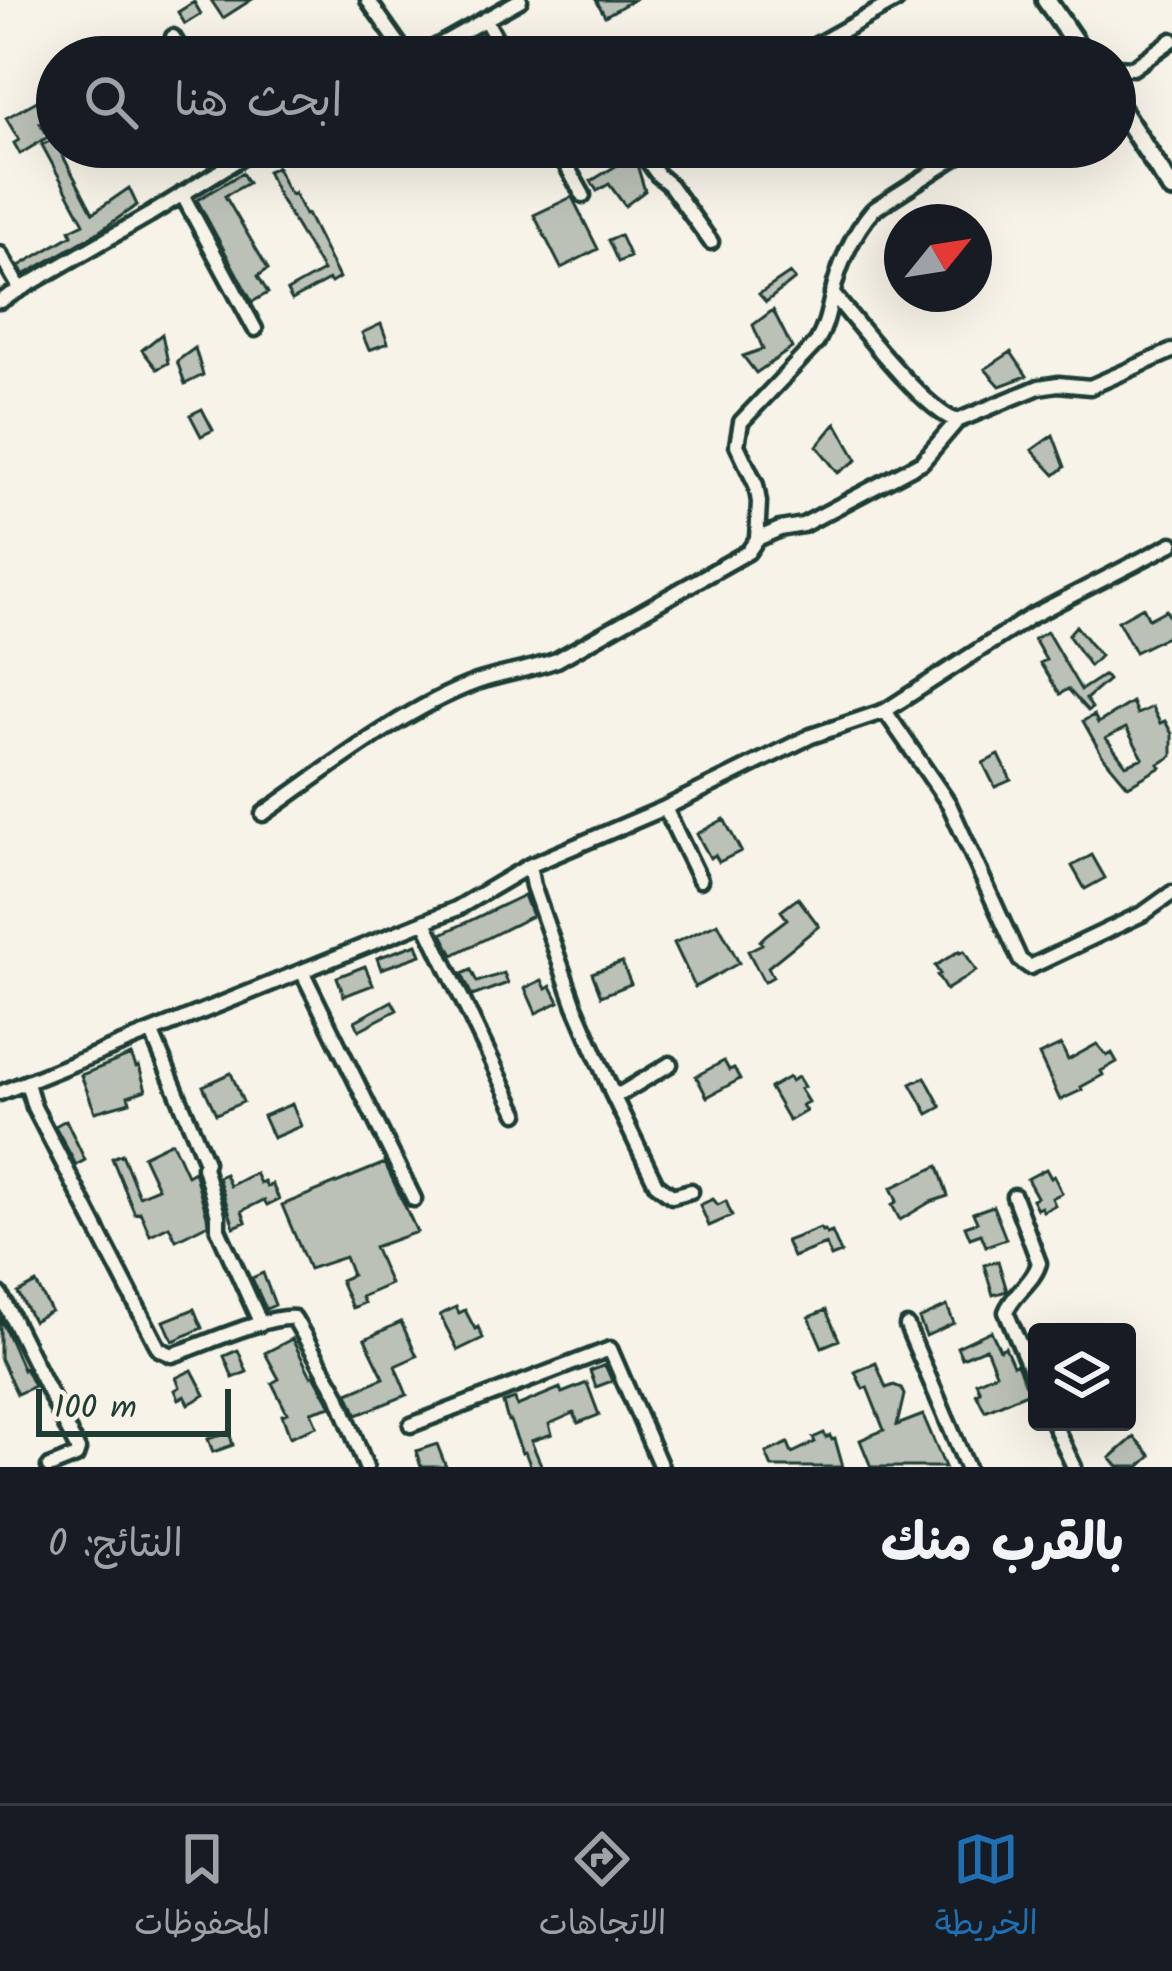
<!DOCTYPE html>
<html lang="ar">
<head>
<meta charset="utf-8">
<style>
  body { margin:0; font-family:Kalam,"Playpen Sans Arabic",sans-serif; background:#242831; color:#f1f3f6; direction:rtl }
  .controls { position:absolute; right:36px; bottom:36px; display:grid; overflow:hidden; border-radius:12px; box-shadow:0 12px 48px #0002 }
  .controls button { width:108px; height:108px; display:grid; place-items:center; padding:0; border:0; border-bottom:3px solid #363941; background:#171b24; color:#f1f3f6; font:60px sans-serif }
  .compass { position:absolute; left:884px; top:204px; width:108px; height:108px; border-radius:50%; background:#171b24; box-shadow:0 12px 48px #0002; rotate:60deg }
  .scale { position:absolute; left:36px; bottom:30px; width:195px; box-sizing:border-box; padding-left:12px; border:6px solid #1f3d34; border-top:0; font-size:33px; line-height:42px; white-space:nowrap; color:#1f3d34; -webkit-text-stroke:9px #f7f3e8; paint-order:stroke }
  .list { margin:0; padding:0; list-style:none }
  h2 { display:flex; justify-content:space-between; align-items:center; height:156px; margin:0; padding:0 48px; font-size:51px }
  h2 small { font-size:39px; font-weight:400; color:#9ea1a6 }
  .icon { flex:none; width:66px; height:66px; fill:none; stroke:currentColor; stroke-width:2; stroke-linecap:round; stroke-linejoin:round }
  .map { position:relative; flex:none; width:1172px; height:1467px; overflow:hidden; direction:ltr }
  .search { position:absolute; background:#171b24; box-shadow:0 12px 48px #0002; left:36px; right:36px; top:36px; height:132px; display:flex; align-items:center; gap:30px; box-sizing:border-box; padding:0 42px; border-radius:66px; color:#9ea1a6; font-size:45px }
  .sheet { height:336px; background:#171b24 }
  nav { display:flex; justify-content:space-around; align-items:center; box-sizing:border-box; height:168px; border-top:3px solid #363941; background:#171b24; font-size:33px; color:#9ea1a6 }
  nav a { display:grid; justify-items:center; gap:6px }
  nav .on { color:#1f6fb2 }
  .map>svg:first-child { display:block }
  .building { fill:#bbc1b6; stroke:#1f3d34; stroke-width:3; fill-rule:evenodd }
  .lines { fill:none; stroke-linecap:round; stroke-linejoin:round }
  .street-casing { stroke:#1f3d34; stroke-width:21 }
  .secondary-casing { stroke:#1f3d34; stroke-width:26 }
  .street { stroke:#f7f3e8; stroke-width:12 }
  .secondary { stroke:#f7f3e8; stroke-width:16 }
</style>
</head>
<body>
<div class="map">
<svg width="1172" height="1467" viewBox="0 0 1172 1467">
  <rect width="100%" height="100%" fill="#f7f3e8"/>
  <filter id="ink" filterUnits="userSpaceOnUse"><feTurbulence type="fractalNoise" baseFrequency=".00833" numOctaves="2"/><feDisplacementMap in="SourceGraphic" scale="24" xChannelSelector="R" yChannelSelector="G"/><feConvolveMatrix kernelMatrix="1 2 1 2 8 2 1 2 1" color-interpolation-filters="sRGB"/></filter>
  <g filter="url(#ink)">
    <path class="building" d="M211,0h40l-28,18z
      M596,0h37l-28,16z
      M194,2l7,12 -16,10 -7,-12z
      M48,95l9,18 -17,10 8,14 -28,17 -6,-11 5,-3 -13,-22z
      M54,139l39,74 36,-25 8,17 -40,28 -73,42 -5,-9 53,-31 -2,-5 14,-7 -42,-78z
      M634,155l11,36 -20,15 -16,-22 -12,7 -6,-10z
      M277,167l8,19 6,9 3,-2 11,22 2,-1 32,64 -8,5 -2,-3 -37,20 -5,-9 36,-20 -44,-74 -12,-26z
      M242,173l6,10 -23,13 43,73 -10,7 10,17 -16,9 -55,-102z
      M572,197l26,52 -37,19 -27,-53z
      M620,235l10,22 -12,5 -10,-22z
      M790,273l5,6 -29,23 -7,-8z
      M773,310l19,38 -36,25 -13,-17 20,-7 -10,-24z
      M381,324l7,19 -19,7 -7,-17z
      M162,334l6,29 -11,6 -15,-19z
      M195,348l8,27 -18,9 -8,-23z
      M1011,352l16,24 -27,10 -15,-17z
      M202,409l11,21 -12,6 -11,-21z
      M836,423l21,37 -19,13 -21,-27z
      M1053,435l12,32 -10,8 -23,-25z
      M1143,607l6,12 17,-9 6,12v12l-37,18 -17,-31z
      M1076,626l24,30 -10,10 -22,-31z
      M1047,632l34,58 23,-15 4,5 -22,19 6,9 -4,3 -20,-22 -8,5 -20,-31 6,-3 -12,-21z
      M1132,702l5,12 15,-7 8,16 5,-2 7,13v22l-13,8 2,3 -33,19 -26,-31 -19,-34 11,-6 4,8zM1126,728l17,30 -17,7 -20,-27z
      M999,755l12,25 -16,7 -12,-24z
      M724,819l17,32 -22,11 -4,-7 -5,3 -13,-24z
      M1092,855l13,23 -20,11 -13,-23z
      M524,895l8,21 -79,39 -11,-21z
      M798,898l21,28 -51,41 5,10 -9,5 -16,-31 14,-7 -2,-3 6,-6 21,-16 -6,-8z
      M718,923l21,40 -44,24 -21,-44z
      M417,944l4,11 -40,14 -4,-11z
      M959,951l1,2 4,-2 12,20 -30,19 -9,-15 3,-1 -5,-8z
      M622,962l9,22 -30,12 -9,-23z
      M365,966l8,19 -29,11 -7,-19z
      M471,970l6,12 27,-9 4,10 -36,13 -10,-22z
      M542,980l4,9 5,-3 8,16 -23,11 -11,-25z
      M392,1001l5,9 -38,20 -4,-9z
      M1097,1044l10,12 5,-3 5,9 -16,9 2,4 -22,12 1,3 -22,10 -21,-45 22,-10 7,15z
      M131,1055l5,12 3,-1 7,24 -18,6 2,6 -35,10 -14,-37z
      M724,1061l5,9 5,-2 6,11 -33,18 -11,-21z
      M231,1073l12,29 -27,12 -13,-28z
      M789,1077l2,4 7,-4 6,10 -4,2 8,13 -6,3 4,6 -17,10 -19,-33z
      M925,1077l16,30 -13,7 -17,-30z
      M292,1104l9,22 -28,12 -10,-22z
      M66,1120l19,40 -9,5 -21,-39z
      M172,1142l15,33 7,-4 13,45 1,8 -32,16 -7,-14 -19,9 -10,-23 -5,2 -23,-56 10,-4 17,42 19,-8 -15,-32z
      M385,1163l32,69 -43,15 16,37 -29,13 3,6 -12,5 -12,-28 12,-5 -7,-18 -36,12 -27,-64z
      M938,1166l10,30 -18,6 -30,18 -8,-15 5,-4 -6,-13z
      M1046,1169l5,9 3,-2 8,17 -10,5 3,7 -12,6 -2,-4 -4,2 -5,-10 5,-2 -10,-18z
      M255,1173l5,10 4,-2 3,6 5,-3 7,15 -12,6 -3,-5 -22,11 4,11 -12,5 -16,-50 7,-3 5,12z
      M713,1199l5,6 8,-4 6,15 -23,10 -9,-21z
      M993,1206l13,33 -20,7 -5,-12 -11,4 -5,-12 12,-4 -4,-9z
      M820,1228l2,3 3,-1 2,4 5,-2 9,21 -10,4 -5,-13 -33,13 -7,-16z
      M998,1261l9,30 -14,4 -9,-30z
      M263,1273l12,32 -9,4 -14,-31z
      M36,1283l15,28 -18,10 -15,-28z
      M947,1306l7,17 -28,13 -7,-17z
      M456,1307l3,6 6,-3 10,19 3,-2 5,11 -25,12 -18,-35z
      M194,1309l8,19 -29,13 -9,-20z
      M826,1310l13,30 -17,7 -13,-30z
      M0,1317l23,53 2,-2 9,18 -17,8 -17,-36z
      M401,1322l16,34 -22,10 12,29 -50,20 -9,-22 36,-15 -19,-39z
      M991,1331l9,19 5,-3 8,18 4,-1 12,28 -44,19 -9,-18 4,-2 -4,-9 20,-9 -10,-25 -24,10 -5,-11z
      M292,1339l19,37 3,-1 17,31 -20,6 6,14 -27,11 -8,-22 5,-2 -15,-30 7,-4 -14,-26z
      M238,1350l9,22 -14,6 -9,-22z
      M876,1363l10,25 8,-3 7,3 3,7 -7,30 26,-10 22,52h-74l-11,-27 24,-10 -17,-43 -4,2 -8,-17z
      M605,1365l7,16 -16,6 -6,-16z
      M192,1370l13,25 -16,9 -4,-8 -6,3 -4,-9 5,-3 -4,-9z
      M587,1383l12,32 -21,8 -4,-10 -25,11 3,10 -21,7 11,26h-11l-6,-15 -3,1 -12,-32h-2l-5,-18 12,-4 2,7 43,-18 2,5z
      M229,1432l4,13 -20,7 -5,-13z
      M824,1433l2,5 4,-2 2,4 3,-1 8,28h-71l-6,-14 22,-10 4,10 23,-11 -2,-4z
      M1134,1437l17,19 -12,11h-21l-8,-9z
      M437,1444l9,23h-25l-5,-16z"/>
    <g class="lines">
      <g class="street-casing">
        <path id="street" d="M368,0l40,57
          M485,19l21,38
          M173,37l12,20
          M418,57l102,-57
          M795,57l102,-57
          M1115,67l18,1 39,-28
          M556,147l27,48
          M645,147v10l13,18 12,10 41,57
          M182,194l73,135
          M0,254l20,34
          M832,293c26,31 91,116 125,128l82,-34 19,-3 32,3 82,-36
          M0,301l149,-86 110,-68
          M757,539l23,-10 23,-4 119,-63 35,-41
          M885,711l64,93 71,156 10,7 114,-54 28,-20
          M665,808l35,72
          M263,814c63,-44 142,-106 214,-132 26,-9 53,-12 80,-22l191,-108 9,-13 2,-37 -3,-17 -19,-40 4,-23 76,-80c9,-16 11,-29 15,-46 6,-29 21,-63 41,-86l99,-63
          M529,866l4,20 42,120 36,84 5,4 6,-1 48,-29
          M425,922l92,191
          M303,973l111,226
          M152,1033l54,129 -2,5 14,48v14l43,95
          M27,1083l7,24 125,242 13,6c31,-10 95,-40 122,-37l43,75 29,74
          M611,1091l45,93 16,12 19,-5
          M0,1093l456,-184 73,-43 136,-58 146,-72 74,-25 145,-94 142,-73
          M1014,1196l25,67c-5,19 -26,30 -33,49l31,73
          M0,1294l78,156 -2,6 -27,11
          M907,1326l60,141
          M1053,1422l21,45
          M411,1425l199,-76 51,118"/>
      </g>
      <g class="secondary-casing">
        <path id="secondary" d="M1046,0l39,57
          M1115,102l57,87"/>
      </g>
      <use href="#street" class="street"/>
      <use href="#secondary" class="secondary"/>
    </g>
  </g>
</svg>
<div class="controls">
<button><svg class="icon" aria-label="layers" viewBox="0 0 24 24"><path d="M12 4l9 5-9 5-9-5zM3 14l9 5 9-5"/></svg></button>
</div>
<svg class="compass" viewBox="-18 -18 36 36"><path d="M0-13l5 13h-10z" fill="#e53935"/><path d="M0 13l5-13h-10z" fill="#9ea1a6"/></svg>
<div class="scale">100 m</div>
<div class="search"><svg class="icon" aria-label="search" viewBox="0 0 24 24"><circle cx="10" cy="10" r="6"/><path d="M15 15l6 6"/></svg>ابحث هنا</div>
</div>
<section class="sheet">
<h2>بالقرب منك<small>النتائج: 0</small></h2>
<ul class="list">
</ul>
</section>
<nav>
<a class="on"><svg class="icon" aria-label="map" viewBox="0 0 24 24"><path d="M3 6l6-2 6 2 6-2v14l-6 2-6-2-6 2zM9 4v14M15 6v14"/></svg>الخريطة</a>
<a><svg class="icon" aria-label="directions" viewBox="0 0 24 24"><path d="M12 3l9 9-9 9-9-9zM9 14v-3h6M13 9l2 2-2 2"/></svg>الاتجاهات</a>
<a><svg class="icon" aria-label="saved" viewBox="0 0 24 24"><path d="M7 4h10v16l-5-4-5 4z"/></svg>المحفوظات</a>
</nav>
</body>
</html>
